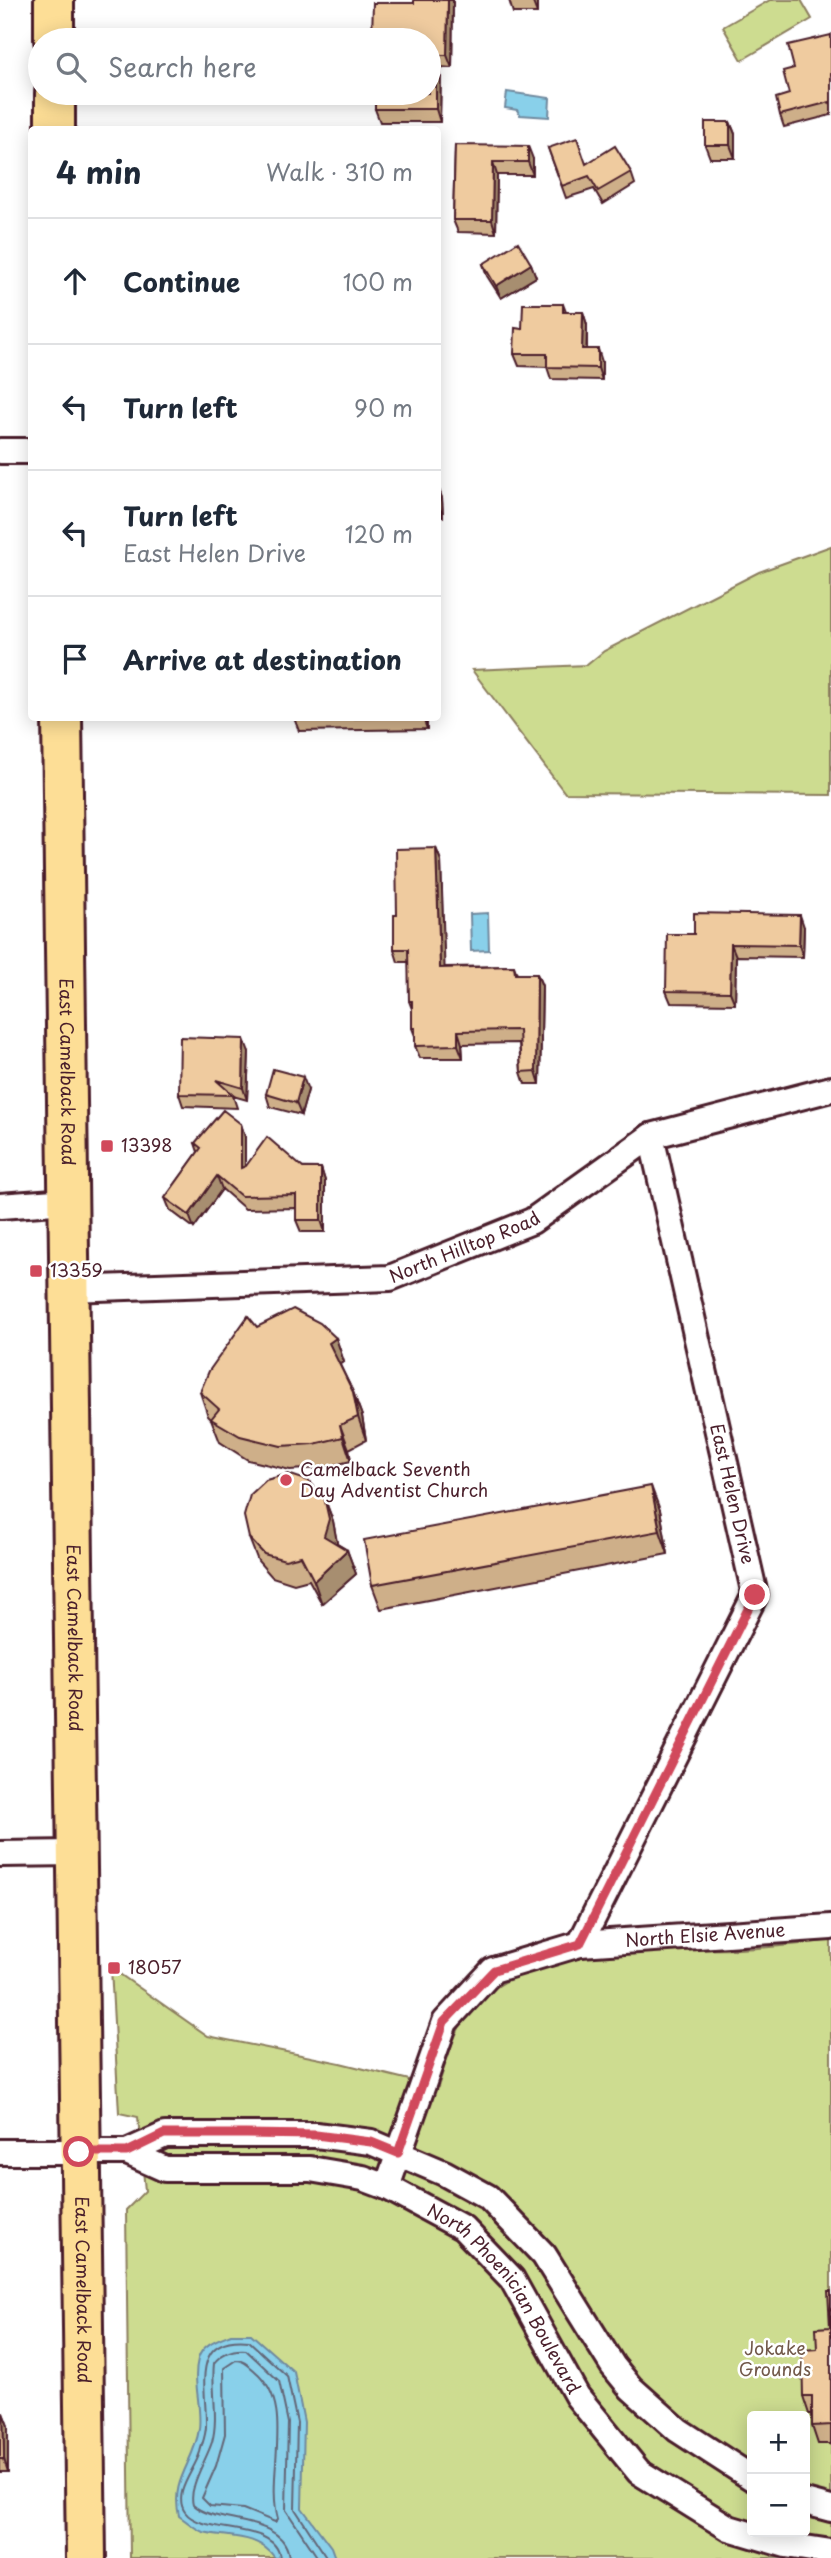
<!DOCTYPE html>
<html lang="en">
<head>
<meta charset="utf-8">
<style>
  body { margin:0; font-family:"Playpen Sans",sans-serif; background:#f2f2f3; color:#1f2937 }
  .controls { position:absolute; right:21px; bottom:21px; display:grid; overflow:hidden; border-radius:7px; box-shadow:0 4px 18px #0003 }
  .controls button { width:63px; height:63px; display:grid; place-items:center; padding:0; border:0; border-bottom:2px solid #e0e1e3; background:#fff; color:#1f2937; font:35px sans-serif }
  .stop { position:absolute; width:21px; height:21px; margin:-16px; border:5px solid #d1495b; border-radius:50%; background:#fff }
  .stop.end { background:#d1495b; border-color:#fff; box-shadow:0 2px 7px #0008 }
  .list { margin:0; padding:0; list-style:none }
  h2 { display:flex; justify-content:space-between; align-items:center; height:91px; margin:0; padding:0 28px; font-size:30px }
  h2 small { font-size:23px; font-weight:400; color:#747a83 }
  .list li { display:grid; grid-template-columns:46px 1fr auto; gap:21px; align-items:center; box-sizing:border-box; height:126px; padding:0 28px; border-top:2px solid #e0e1e3 }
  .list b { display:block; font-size:26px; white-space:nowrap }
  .list p { margin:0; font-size:23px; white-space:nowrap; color:#747a83 }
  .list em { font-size:23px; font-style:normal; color:#747a83 }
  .icon { flex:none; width:38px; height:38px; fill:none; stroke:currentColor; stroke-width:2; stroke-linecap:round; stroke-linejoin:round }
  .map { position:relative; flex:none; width:831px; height:2558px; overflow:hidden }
  .search { position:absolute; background:#fff; box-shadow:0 4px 18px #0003; left:28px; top:28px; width:413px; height:77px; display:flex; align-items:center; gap:18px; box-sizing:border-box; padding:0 24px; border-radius:38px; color:#747a83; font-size:26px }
  .panel { position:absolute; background:#fff; box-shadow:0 4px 18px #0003; left:28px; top:126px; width:413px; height:595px; border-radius:7px }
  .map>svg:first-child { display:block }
  .green { fill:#cddc90; stroke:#8c7e5e; stroke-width:2; fill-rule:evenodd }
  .water { fill:#89d0ea; stroke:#70899e; stroke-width:2 }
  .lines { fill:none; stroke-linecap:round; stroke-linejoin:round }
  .shore { stroke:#636677; stroke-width:2 }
  .minor-casing { stroke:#4a1f2b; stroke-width:30 }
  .primary-casing { stroke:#4a1f2b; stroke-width:44 }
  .minor { stroke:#fff; stroke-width:24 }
  .primary { stroke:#fdde96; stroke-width:38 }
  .wall { fill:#ceaf89; stroke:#4a1f2b; stroke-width:2 }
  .shaded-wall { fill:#a78e6f; stroke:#4a1f2b; stroke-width:2 }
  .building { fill:#efcb9f; stroke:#4a1f2b; stroke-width:2 }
  .route { stroke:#d1495b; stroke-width:9 }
  .poi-dot { fill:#d1495b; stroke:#fff; stroke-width:2.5 }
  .labels { text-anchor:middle; stroke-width:5; stroke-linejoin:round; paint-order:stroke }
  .street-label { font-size:18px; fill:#4a1f2b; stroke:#fff }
  .poi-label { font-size:18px; fill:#4a1f2b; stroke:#fff; text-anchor:start }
  .park-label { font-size:18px; fill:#715849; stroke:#fff }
</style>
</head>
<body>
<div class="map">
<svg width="831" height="2558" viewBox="0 0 831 2558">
  <rect width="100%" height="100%" fill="#fff"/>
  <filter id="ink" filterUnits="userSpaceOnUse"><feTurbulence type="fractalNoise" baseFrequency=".0143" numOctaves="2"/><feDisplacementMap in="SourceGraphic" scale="14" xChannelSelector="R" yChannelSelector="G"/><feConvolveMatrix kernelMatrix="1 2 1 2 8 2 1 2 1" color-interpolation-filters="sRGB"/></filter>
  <g filter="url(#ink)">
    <path class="green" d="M770,0h31l11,19 -70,41 -19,-33z
      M831,546v249l-266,-2 -93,-123 115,-5 17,-14 155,-79z
      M831,1940v618h-701l-4,-348 19,-19 -7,-74 -19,-4 -8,-145 97,68 132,27 98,24c9,-27 17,-61 36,-82 55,-59 192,-55 266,-56 31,-1 61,-5 91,-9zM752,2416h53v116h-53z"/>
    <path class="water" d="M507,92l43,6 -1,19 -29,-2 -3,-5 -12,-2z
      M488,913l1,37 -18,1 -1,-37z
      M231,2334h20l43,38 10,50 -2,86 29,39 4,11h-60c-17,-25 -47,-20 -72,-26 -8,-3 -17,-11 -24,-16 -9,-37 15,-52 20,-87 3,-23 -7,-47 -1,-70 4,-15 20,-20 33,-25z"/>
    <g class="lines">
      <path class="shore" d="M236,2360c8,0 13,6 19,11 42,35 10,101 23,148l-3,3 -32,-13 -33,-3 -8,-8 14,-32 9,-32 -1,-66z
        M280,2558c-4,-38 -78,-22 -95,-46 -13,-19 10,-42 15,-60 2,-8 6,-17 6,-26 1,-37 -17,-91 43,-85l38,35 10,47 -2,86 32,49
        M289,2558c-3,-44 -74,-32 -96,-53 -5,-18 13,-44 19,-63 7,-25 -1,-52 2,-79 8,-10 19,-14 32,-13l33,31 9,42 -2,87 32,48"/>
      <g class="minor-casing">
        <g id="minor">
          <path d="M0,451h32"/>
          <path d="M0,1206l68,-5"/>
          <path id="s1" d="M69,1289l321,-11 142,-57 119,-85 180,-47"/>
          <path d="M0,1854l76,-1"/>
          <path d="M580,1944l175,-349 -104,-459"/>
          <path id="s2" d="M0,2152h127l38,17h145l53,9 24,9 76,41 49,51 65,117 62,76 90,56 57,17 45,7"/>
          <path d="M127,2152l38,-17h151l55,7 73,31 44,24 56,58 69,111 18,22 47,42 74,48"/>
          <path id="s3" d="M387,2187l58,-165 48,-52 87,-26 251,-17"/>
          <path d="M805,2502l26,7"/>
        </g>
      </g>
      <g class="primary-casing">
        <g id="primary">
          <path d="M54,0v40"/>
          <path d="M55,93v37"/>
          <path id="s4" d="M62,718l24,1840"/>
        </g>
      </g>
      <use href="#minor" class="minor"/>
      <use href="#primary" class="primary"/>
    </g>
    <path class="wall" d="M414,0h39l-1,68 -11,-1 -1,55h-60l-5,-13 54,-16 -57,-58 42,-32z
      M509,0h28v13h-24z
      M831,35v80l-47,12 -4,-12 9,-21 5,-26z
      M730,122l5,12v24h-25l-5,-13z
      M455,145l78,14v16h-36l-1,58 -38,-1 -5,-12z
      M548,148l38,15 45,9 4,12 -32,20 -9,-15 -28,9z
      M483,264h48l5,13 -35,21 -14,-22z
      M563,304l3,8h17l4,13v24l15,13v18l-51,-1 -4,-12 -28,-1 -5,-12 8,-25z
      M438,487l4,11 1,19h-5z
      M294,718h133v11l-128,2z
      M436,848l5,13 3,106 70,-1 3,8h20l5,12 -2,98h-15l-4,-12 -2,-29 -57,1 1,14h-43l-5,-12v-10l-3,-8v-19l-3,-8v-39h-11l-4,-13 3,-34z
      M804,927l-1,30 -67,-1 -1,48 -64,-1 -5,-12 28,-57z
      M249,1052l-2,48 -14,-4 4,12 -54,-2 -4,-12z
      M308,1090l-7,25 -31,-8 -4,-13z
      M241,1124l4,13v30l76,1 4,13v51h-24l-5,-12v-12l-51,1 -23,-20 -28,39 -24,-18 -5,-12 33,-46 -3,-9z
      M336,1338l8,24 -4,3 13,27 9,24 4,24 -17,9 2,12 -29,7 -32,2 -42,-10 -28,-18 -9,-23 -3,-3 -8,-24z
      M324,1497l9,24 4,23 10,6 9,24 -34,30 -13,-24 -15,4 -22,-7 -14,-16 -9,-23z
      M660,1510l8,44 -287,55 -9,-24z
      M831,2291v153h-13l-6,-18v-12h-3l-6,-18 14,-47 13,-22z
      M0,2413h3l5,13v46h-8z"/>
    <path class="shaded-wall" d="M448,0h5l-1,68 -5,-13z
      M532,0h5v13z
      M436,55l5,12 -1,55 -4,-13z
      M730,122l5,12v24l-5,-13z
      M528,146l5,13v16l-5,-13z
      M493,162l4,13 -1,58 -4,-13z
      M531,264l5,13 -35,21 -5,-12z
      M583,312l4,13 -1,37 -4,-13z
      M598,349l4,13v18l-4,-12z
      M438,487l4,11 1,19 -4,-11z
      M423,718h4v11z
      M436,848l5,13 4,119 -5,-12z
      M800,915l4,12 -1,30 -4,-12z
      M731,944l5,12 -1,48 -5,-12z
      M537,974l5,12 -2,98 -4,-13z
      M458,1031l4,13 1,14 -5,-13z
      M244,1039l5,13 -2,48 -4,-12z
      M303,1077l5,13 -7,25 -5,-12z
      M241,1124l4,13v43l-4,-12z
      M321,1168l4,13v51l-4,-12z
      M217,1176l5,13 -28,39 -5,-13z
      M336,1338l8,24 -6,4 -9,-23z
      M353,1392l9,24 4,24 -8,-23z
      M340,1425l9,24 2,12 -8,-24z
      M651,1486l9,24 8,44 -8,-23z
      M324,1497l9,24 4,21 -5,18 -8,-24z
      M347,1550l9,24 -34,30 -8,-23z
      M3,2413l5,13v46l-4,-13z"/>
    <path class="building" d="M414,0h34l-1,55h-11v54h-61v-16h54v-53h-66v-5h9l1,-32h41z
      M831,35v71l-1,-4 -50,13 -4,-17 13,-4 -6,-23 11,-3 -6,-23z
      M705,122h25v23h-25z
      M577,138l9,26 29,-18 16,26 -33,19 -9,-15 -27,10 -14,-38z
      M455,145l73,1v16h-35l-1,58h-39z
      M518,242l13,22 -35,22 -13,-22z
      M523,304h40v8h20l-1,37h16v19l-51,-1v-13h-33l1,-26 7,1z
      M294,718h89l-89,1z
      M436,848l4,120 74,-2 1,8h22l-1,97 -15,1 -2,-42 -61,1v14l-43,1v-18h-3v-27h-3l-1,-52h-14v-34h3l-1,-66z
      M694,913l106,2 -1,30 -68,-1 -1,48 -64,-1 1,-57h27z
      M180,1037l64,2 -1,49 -27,-8 17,15 -54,-1z
      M273,1069l30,8 -7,26 -30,-9z
      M223,1110l18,14v44l5,-2 21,-29 36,31h18v52h-25v-25l-55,1 -24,-20 -28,39 -24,-17 36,-50 -6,-5z
      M293,1309l27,14 16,15 -7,5 24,49 5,25 -18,8 3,12 -29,7 -33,2 -41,-10 -29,-17 8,-10 -19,-17 9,-21 39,-55 9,11z
      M288,1474l21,7 15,16 5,22 -5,17 23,14 -33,31 -13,-25 -16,4 -21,-6 -15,-16 -5,-22 6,-21 16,-15z
      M651,1486l9,45 -288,54 -8,-45z
      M828,2291h3v134l-19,1v-30h-9l-1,-46 15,-1 -1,-21 14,-1z
      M0,2413h3l1,46h-4z"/>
  </g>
  <g class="lines" filter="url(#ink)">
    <path class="route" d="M79,2152h48l37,-18h82l70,1 55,7 27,11 46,-131 50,-52 86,-26 175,-349"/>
  </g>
  <g class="poi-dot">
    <rect x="100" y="1139" width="14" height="14" rx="3.5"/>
    <rect x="29" y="1264" width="14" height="14" rx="3.5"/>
    <circle cx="286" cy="1480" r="7"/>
    <rect x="107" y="1961" width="14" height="14" rx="3.5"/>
  </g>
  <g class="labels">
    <g class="street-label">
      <text dy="6" stroke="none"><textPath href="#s4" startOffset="354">East Camelback Road</textPath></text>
      <text dy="6" stroke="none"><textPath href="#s1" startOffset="402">North Hilltop Road</textPath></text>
      <text transform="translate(732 1494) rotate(77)" y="6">East Helen Drive</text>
      <text dy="6" stroke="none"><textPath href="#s4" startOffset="920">East Camelback Road</textPath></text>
      <text dy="6" stroke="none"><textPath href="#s3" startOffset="462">North Elsie Avenue</textPath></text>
      <text dy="6" stroke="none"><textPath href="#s4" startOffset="1572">East Camelback Road</textPath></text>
      <text dy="6" stroke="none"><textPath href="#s2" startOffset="560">North Phoenician Boulevard</textPath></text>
    </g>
    <g class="poi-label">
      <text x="121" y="1152">13398</text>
      <text x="50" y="1277">13359</text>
      <text x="300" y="1476">Camelback Seventh<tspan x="300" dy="21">Day Adventist Church</tspan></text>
      <text x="128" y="1974">18057</text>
    </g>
    <g class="park-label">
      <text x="775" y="2355">Jokake<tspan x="775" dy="21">Grounds</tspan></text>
    </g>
  </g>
</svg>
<div class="controls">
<button>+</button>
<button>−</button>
</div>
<div class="stop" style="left:79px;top:2152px"></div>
<div class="stop end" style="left:755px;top:1595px"></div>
<div class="search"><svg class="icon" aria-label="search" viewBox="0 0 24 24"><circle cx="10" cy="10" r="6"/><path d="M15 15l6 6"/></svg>Search here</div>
<section class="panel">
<h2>4 min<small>Walk · 310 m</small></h2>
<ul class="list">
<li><svg class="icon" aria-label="ahead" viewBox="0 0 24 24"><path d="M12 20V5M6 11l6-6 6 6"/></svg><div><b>Continue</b></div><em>100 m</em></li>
<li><svg class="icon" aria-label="left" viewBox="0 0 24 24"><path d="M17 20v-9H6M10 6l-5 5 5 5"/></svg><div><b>Turn left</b></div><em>90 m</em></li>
<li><svg class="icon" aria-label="left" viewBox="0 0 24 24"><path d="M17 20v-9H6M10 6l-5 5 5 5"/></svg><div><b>Turn left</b><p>East Helen Drive</p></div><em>120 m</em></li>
<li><svg class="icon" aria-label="arrive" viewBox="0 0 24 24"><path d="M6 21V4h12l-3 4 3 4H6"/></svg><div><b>Arrive at destination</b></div></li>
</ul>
</section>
</div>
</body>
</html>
